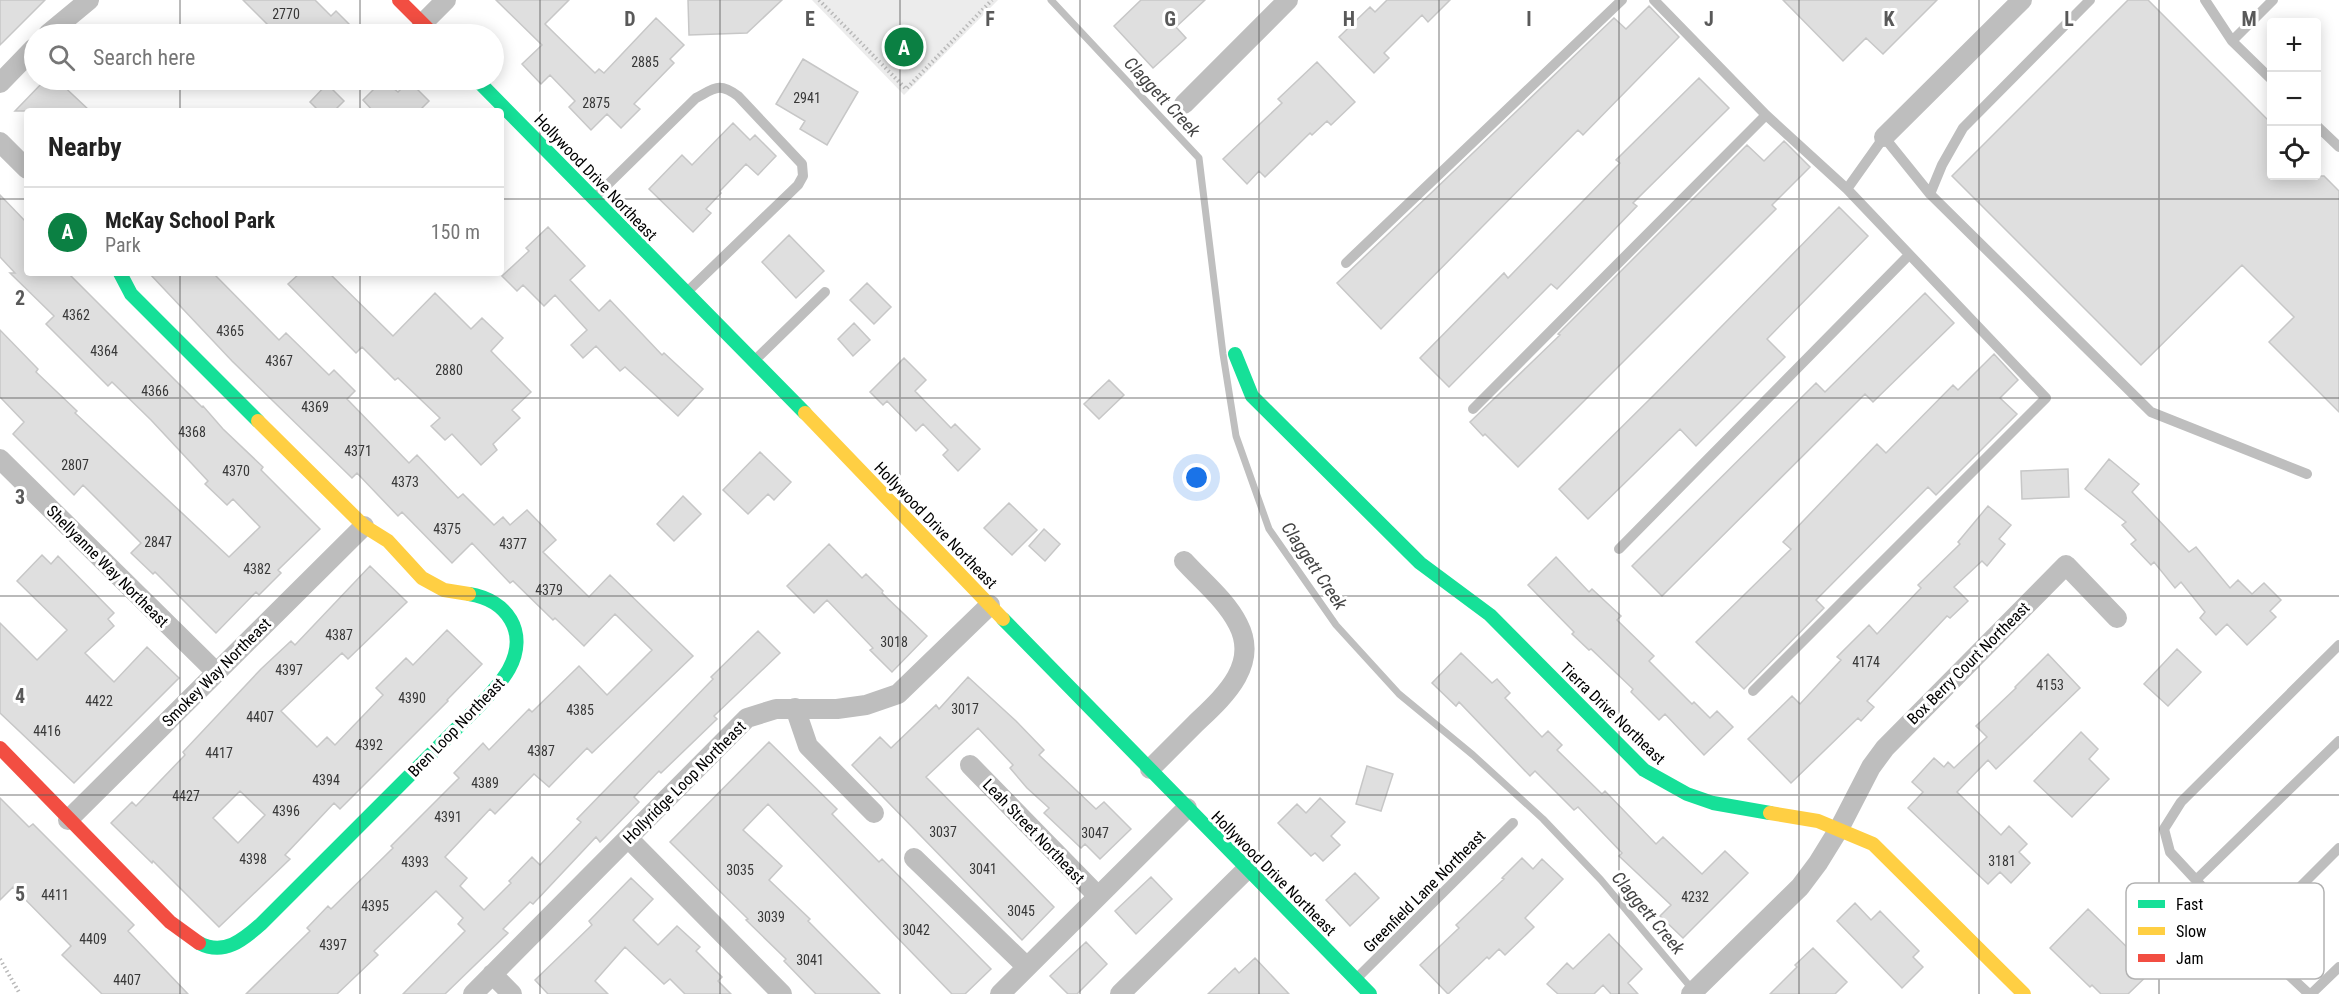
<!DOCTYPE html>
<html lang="en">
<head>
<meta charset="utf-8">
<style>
  body { margin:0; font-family:"Roboto Condensed",sans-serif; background:#f2f2f2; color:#222 }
  .controls { position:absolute; right:18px; top:18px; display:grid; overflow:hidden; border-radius:6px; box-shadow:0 3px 15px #0003 }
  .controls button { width:54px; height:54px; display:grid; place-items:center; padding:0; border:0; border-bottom:2px solid #e0e0e0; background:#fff; color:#222; font:30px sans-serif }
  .you { position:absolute; left:1197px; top:478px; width:21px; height:21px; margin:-15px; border:4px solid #fff; border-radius:50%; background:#1a73e8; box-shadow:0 0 0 9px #1a73e833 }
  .badge { display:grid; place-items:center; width:39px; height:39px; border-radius:50%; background:#0b8043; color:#fff; font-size:20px; font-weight:700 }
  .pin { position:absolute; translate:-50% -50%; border:3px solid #fff; box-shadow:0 2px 6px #0006 }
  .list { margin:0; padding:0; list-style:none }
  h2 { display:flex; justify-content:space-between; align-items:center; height:78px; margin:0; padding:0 24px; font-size:26px }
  h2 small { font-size:20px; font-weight:400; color:#767676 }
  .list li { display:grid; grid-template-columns:39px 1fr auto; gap:18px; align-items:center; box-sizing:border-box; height:90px; padding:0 24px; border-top:2px solid #e0e0e0 }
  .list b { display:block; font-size:22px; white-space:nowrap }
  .list p { margin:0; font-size:20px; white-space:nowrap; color:#767676 }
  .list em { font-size:20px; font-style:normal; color:#767676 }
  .icon { flex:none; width:33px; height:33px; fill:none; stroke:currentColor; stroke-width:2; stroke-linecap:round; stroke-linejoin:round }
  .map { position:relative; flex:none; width:2339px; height:994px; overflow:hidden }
  .search { position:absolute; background:#fff; box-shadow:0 3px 15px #0003; left:24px; top:24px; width:480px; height:66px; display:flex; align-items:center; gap:15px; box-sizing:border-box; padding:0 21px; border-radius:33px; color:#767676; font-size:22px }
  .panel { position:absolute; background:#fff; box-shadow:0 3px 15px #0003; left:24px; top:108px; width:480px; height:168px; border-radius:6px }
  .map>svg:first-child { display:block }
  .green { fill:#ececec }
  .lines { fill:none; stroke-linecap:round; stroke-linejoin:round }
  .stream { stroke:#bfbfbf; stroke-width:7 }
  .building { fill:#dfdfdf; stroke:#c7c7c7; stroke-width:1.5; fill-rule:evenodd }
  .path { stroke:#b9b9b9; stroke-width:4; stroke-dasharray:1.5 3; stroke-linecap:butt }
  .lane { stroke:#bebebe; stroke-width:10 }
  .street { stroke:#bebebe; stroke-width:20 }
  .fast { stroke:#16e098; stroke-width:14 }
  .slow { stroke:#ffcf43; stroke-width:14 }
  .jam { stroke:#f24e42; stroke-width:14 }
  .grid { fill:none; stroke:#595959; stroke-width:1.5; stroke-opacity:0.55 }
  .labels { text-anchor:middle; stroke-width:6; stroke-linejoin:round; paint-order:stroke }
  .number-label { font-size:14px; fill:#383838 }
  .street-label { font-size:16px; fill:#000; stroke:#fff }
  .water-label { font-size:18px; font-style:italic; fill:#444; stroke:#fff }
  .key { fill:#fff; stroke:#b2b2b2; stroke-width:1.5 }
  .key-label { font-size:16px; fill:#000 }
  .grid-label { font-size:20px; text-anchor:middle; font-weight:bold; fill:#595959; stroke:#fff; stroke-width:6; stroke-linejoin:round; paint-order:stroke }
</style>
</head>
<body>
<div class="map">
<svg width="2339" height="994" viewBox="0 0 2339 994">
  <rect width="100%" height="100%" fill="#fff"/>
  <path class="green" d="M812,0h186l-94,95z"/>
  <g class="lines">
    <path class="stream" d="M1051,0l148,158 24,196 13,82 33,93 67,96 63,69 74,61 70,64 58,61 92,110"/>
  </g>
  <path class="building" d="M0,0h45l-45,45z
    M243,0h72l16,16 5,-5 23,23h-82z
    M496,0h73l-24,24 50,49 4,-4 5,4 52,-55 28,27 -14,14 4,4 -40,41 6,5 -19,19 -14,-14 -16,16 -22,-23 6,-6 -25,-26 -9,9 -19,-20 20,-19z
    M688,0h94l-35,33 -58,2z
    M1141,0h64l-29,27 10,11 -33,30 -39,-42z
    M1387,0h63l-22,22 -6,-7 -38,38 5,5 -15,15 -35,-36 31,-30 5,5z
    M1783,0h154l-54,54 -17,-16 -23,23z
    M2128,0h20l123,123v53h53l15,15v221l-70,-70 25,-25 -52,-52 -101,100 -189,-189z
    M1649,6l30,31 -96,98 -5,-5 -197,199 -44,-46 277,-265 12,11z
    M803,59l55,33 -31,53 -27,-16 5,-8 -29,-17z
    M1317,62l38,40 -24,23 -4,-4 -15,14 -2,-2 -45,44 -6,-6 -12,13 -24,-25 59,-56 -4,-4z
    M1699,78l30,30 -96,95 4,3 -80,83 -6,-5 -102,103 -29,-29 84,-85 4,5 112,-115 -4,-3z
    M45,80h12l33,31h-75z
    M383,80l15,12 11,-11 20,20 -10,10h-46l-10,-11z
    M327,84l17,17 -10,10h-15l-9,-9z
    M733,123l17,17 5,-5 21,21 -18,19 -12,-11 -26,27 1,2 -15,16 5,4 -18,19 -44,-43 33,-34 10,10z
    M1784,141l26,26 -38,38 4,4 -258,258 -33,-33 -2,2 -13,-14 90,-87 -2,-1 189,-189 17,16z
    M0,195l27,28v50h41l134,134 1,-1 20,23 40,38 -2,3 59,59 -42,41 3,3 -22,22 -3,-3 -40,41 -61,-61 -2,2 -22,-21 10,-10 -58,-58 -9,10 -61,-61 11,-12 -24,-25v-67l38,39 -2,3 41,39 -2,2 154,144 31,-30 -27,-28 -6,6 -22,-21 3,-3 -57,-61 -39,-38 -4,4 -62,-62 8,-8 -44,-43h5l-15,-16z
    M1839,207l29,29 -101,103 18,18 -89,89 -16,-17 -92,90 -29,-30 95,-94z
    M548,227l37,39 -15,14 29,31 11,-11 52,55 2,-2 39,36 -25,27 -53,-49 -5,4 -24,-25 -13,12 -12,-13 16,-15 -32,-35 -11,11 -21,-21 -6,6 -15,-15 27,-25 -3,-3z
    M789,235l35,36 -28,27 -34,-36z
    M149,273h64l66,67 7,-7 43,42 5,-5 21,21 -8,8 62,64 8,-8 41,43 5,-4 31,31 9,-8 7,8 17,-15 29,30 -13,12 46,45 21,-22 83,81 -101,97 -5,-5 -38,39 -15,-13 -39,40 -5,-5 -45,48 22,21 -7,8 24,24 27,-27 -2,-2 23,-24 8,8 41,-43 -4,-3 136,-140 -2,-2 47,-46 22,22 -66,63 3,3 -56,54 -2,-2 -25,26 5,5 -39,40 -4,-5 -63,67 -3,-2 -27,27 5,4 -63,61h-42l62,-63 -7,-7 5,-6 -27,-27 -62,60 4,4 -41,39h-91l64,-63 -3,-3 21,-22 3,3 62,-61 -2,-2 68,-68 -5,-5 29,-30 6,7 40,-41 3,3 47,-46 28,29 45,-45 -37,-36 -31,32 -29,-28 -2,2 -40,-39 -3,2 -38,-40 -20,20 -50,-51 -4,4 -41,-43 -5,5 -120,-117z
    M300,273h29l64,63 42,-43 36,36 11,-11 21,20 -12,13 40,41 -19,18 8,8 -27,26 4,6 -16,15 -29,-31 -7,6 -14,-14 9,-8 -42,-40 -3,2 -33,-33 -6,6 -68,-69z
    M867,283l24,24 -17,17 -24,-24z
    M1925,293l29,30 -81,79 -8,-8 -203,202 -30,-30 184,-183 9,9z
    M854,323l16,17 -17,16 -15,-17z
    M1994,354l24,26 -18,18 17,16 -81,81 -8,-8 -112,113 8,8 -80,81 -48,-47 95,-93 -8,-7 94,-98 9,9 67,-68 5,5z
    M904,358l22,22 -11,11 36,37 4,-4 25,25 -22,22 -15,-16 5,-5 -25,-26 -7,7 -29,-30 -4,4 -13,-13z
    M1109,380l15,15 -25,24 -15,-15z
    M760,452l31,30 -17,18 -6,-6 -20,20 -25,-24z
    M2109,459l30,25 -7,8 57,60 7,-5 34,41 8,-8 14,14 12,-11 17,17 -11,11 6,6 -29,28 -20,-21 -11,11 -16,-17 5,-6 -24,-30 -6,6 -21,-26 -3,3 -20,-21 5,-4 -14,-15 4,-3 -41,-33z
    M2068,469l1,28 -47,2 -1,-28z
    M683,496l18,18 -27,27 -17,-17z
    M1009,503l28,27 -25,25 -28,-27z
    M1988,506l23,19 -12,14 6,5 -18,22 -5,-5 -28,26 14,14 -18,17 -3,-2 -80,85 7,6 -13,14 -3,-3 -67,65 -43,-44 44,-43 8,8 41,-44 -4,-3 32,-32 8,9 44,-46 -3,-3 42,-41 -2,-2z
    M1044,529l16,15 -15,17 -16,-15z
    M829,544l33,34 4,-4 17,17 -1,2 45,43 -35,36 -22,-22 3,-2 -46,-48 -13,13 -27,-27z
    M42,555l9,9 7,-8 56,57 -6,6 6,7 -29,27 29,29 33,-35 32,31 -105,105 -74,-70v-90l37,37 30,-30 -50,-49z
    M1556,557l33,35 3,-3 29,27 -4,4 37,36 -5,5 43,43 2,-2 16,16 7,-7 16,16 -29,28 -39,-41 -6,6 -28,-28 2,-3 -42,-40 -2,1 -17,-16 2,-2 -46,-47z
    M370,566l37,36 -59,57 -6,-6 -61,58 36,36 10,-10 8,8 48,-50 -7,-7 30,-30 7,7 34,-35 35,34 -35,36 1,1 -108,108 -6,-6 -49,52 5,4 -71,68 -66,-66 -1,2 -41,-40 21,-21 4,4 49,-51 -2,-3 78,-83 30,-28 4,4zM240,791l25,24 -27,28 -25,-25z
    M2177,649l24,23 -33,34 -24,-22z
    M1461,653l31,30 5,-4 13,14 -5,5 37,39 6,-6 14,14 -5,5 45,44 3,-3 51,53 7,-7 39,37 23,-23 23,22 -65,65 -23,-22 11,-11 -52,-49 3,-3 -44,-46 -4,3 -39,-39 -5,5 -71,-74 -3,4 -24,-23z
    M2048,654l32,34 -84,81 -8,-9 -31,32 44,43 8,-9 18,18 -8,8 11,11 -19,20 -11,-11 -12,12 -80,-76 15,-16 -11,-10 22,-24 10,9 4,-5 6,6 33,-31 -11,-11 40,-38 -1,-1z
    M968,677l48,44 28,29 -5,5 57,54 8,-7 27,27 -31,30 -15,-15 -4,4 -37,-35 5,-5 -22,-20 -17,-20 3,-3 -35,-37 -52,49 128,130 -32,33 -170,-175 28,-28 11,11 45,-43 3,4z
    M2081,732l17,17 -9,10 20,20 -37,38 -38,-36z
    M769,742l68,67 -5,5 47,48 3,-3 109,110 -26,25h-13l-184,-190 -25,26 39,36 -13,14 41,39 -2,2 72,73h-64l-32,-33 2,-2 -40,-39 2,-1 -78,-77z
    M1367,766l26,8 -12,37 -25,-7z
    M0,798l29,29 4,-3 101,101 -6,6 60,63h-86l-40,-39 9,-9 -58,-59 -13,13z
    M1320,798l25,24 -14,14 9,9 -17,16 -8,-8 -4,3 -33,-33 19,-19 9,9z
    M1522,858l11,11 9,-10 21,20 -38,39 9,9 -29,28 -6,-6 -10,10 -2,-2 -39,37 -28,-29 39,-37 -3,-3 48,-46 -2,-1z
    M1355,873l24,25 -29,28 -24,-26z
    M1151,877l21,22 -36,35 -21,-23z
    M631,878l22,21 -20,21 25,25 19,-19 23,21 -4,4 26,26 -4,4 13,13h-46l-15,-15 -6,5 -39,-37 -30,34 13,13h-60l-13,-14 57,-55 -3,-4z
    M1855,903l16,17 9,-9 39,40 -6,6 10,10 -21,21 -65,-67z
    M2088,909l46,45 3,-3 17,18 -26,25h-27l-9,-9 -2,2 -40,-39z
    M1609,934l33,35 -14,14 10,11h-27l-8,-9 -9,9h-36l-11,-10 20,-21 6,6z
    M1086,942l21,22 -30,30h-9l-18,-18z
    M1813,948l34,34 -12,12h-65l27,-27 -2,-2z
    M1255,958l34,36h-81l27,-26 4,5z"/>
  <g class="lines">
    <path class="path" d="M819,0l87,89 86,-89
      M0,959l20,35"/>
    <path class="lane" d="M1654,0l112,115 81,74 37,-52 46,57 221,218 156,62
      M2205,0l27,41
      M2272,80l-40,-39 41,-41
      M2316,125l23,22
      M1930,194l12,-29 21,-37 127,-128
      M594,198l102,-100c19,-10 23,-16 42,-2l64,68 1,12 -5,9 -110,106
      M1346,263l276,-263
      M756,359l69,-67
      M1473,409l293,-294
      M1619,549l290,-294
      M1753,691l293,-293 -199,-209
      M2196,880l-26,-28 -6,-23 17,-27 158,-157
      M2249,938l90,-90
      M1356,979l157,-156
      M2309,994l-60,-56 -53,-58 143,-139
      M2311,994l28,-27"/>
    <path class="street" d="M422,24l24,-24
      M48,34l41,-34
      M0,83l34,-35
      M1184,104l104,-104
      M1884,137l138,-137
      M0,142l27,27
      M0,459l216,213
      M795,708l13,38 66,67
      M970,765l128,131
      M1150,769c15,-15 30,-30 45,-45 27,-26 65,-58 43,-100 -12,-24 -36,-43 -54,-63
      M68,820l296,-294
      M628,838l154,156
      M914,858l113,109
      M492,974l20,20
      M473,994l274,-276 29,-9h61l29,-4 32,-11 92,-89
      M1000,994l187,-186
      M1120,994l127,-125
      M1691,994l109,-107 18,-24 21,-34 32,-62 14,-19 181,-183 51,53"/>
    <path class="fast" d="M477,80l328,333
      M120,273l11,21 127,127
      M1235,354l17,42 168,167 70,52 154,155 43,24 26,9 57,10
      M1003,619l367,375
      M199,943c25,13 44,-3 62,-19l219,-219c10,-11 22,-23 29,-36 20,-37 -2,-69 -40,-75"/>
    <path class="slow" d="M805,413l198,206
      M258,421l106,105 24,15 34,37 22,12 25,4
      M1770,813l48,8 55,23 151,150"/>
    <path class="jam" d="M399,0l34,34
      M0,748l170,174 29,21"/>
  </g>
  <path class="grid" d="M180,0v34M360,0v34M540,0v994M720,0v994M900,0v994M1080,0v994M1259,0v994M1439,0v994M1619,0v994M1799,0v994M1979,0v994M2159,0v994M180,80v31M360,80v31M0,199h27M501,199h1838M180,273v721M360,273v721M0,398h2339M0,596h2339M0,795h2339"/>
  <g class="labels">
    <g class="number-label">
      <text x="286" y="19">2770</text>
      <text x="645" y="67">2885</text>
      <text x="807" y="103">2941</text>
      <text x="596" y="108">2875</text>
      <text x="76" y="320">4362</text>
      <text x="230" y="336">4365</text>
      <text x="104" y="356">4364</text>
      <text x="279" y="366">4367</text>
      <text x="449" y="375">2880</text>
      <text x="155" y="396">4366</text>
      <text x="315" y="412">4369</text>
      <text x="192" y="437">4368</text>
      <text x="358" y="456">4371</text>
      <text x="75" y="470">2807</text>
      <text x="236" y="476">4370</text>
      <text x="405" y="487">4373</text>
      <text x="447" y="534">4375</text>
      <text x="158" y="547">2847</text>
      <text x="513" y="549">4377</text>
      <text x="257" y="574">4382</text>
      <text x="549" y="595">4379</text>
      <text x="339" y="640">4387</text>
      <text x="894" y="647">3018</text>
      <text x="1866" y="667">4174</text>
      <text x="289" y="675">4397</text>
      <text x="2050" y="690">4153</text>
      <text x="412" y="703">4390</text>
      <text x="99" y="706">4422</text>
      <text x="965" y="714">3017</text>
      <text x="580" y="715">4385</text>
      <text x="260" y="722">4407</text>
      <text x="47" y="736">4416</text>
      <text x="369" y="750">4392</text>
      <text x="541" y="756">4387</text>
      <text x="219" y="758">4417</text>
      <text x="326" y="785">4394</text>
      <text x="485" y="788">4389</text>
      <text x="186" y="801">4427</text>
      <text x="286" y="816">4396</text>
      <text x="448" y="822">4391</text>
      <text x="943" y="837">3037</text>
      <text x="1095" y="838">3047</text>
      <text x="253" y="864">4398</text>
      <text x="2002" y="866">3181</text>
      <text x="415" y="867">4393</text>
      <text x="983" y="874">3041</text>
      <text x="740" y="875">3035</text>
      <text x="55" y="900">4411</text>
      <text x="1695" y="902">4232</text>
      <text x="375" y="911">4395</text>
      <text x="1021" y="916">3045</text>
      <text x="771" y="922">3039</text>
      <text x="916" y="935">3042</text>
      <text x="93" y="944">4409</text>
      <text x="333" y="950">4397</text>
      <text x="810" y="965">3041</text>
      <text x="127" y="985">4407</text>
    </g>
    <g class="street-label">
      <text transform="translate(596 177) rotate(46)" y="6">Hollywood Drive Northeast</text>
      <text transform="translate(936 525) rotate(46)" y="6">Hollywood Drive Northeast</text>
      <text transform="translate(108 566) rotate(45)" y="6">Shellyanne Way Northeast</text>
      <text transform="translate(1968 663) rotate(-45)" y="6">Box Berry Court Northeast</text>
      <text transform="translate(216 672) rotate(-45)" y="6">Smokey Way Northeast</text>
      <text transform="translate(1613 713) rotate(44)" y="6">Tierra Drive Northeast</text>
      <text transform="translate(456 727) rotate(-46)" y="6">Bren Loop Northeast</text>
      <text transform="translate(684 782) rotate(-45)" y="6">Hollyridge Loop Northeast</text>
      <text transform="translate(1034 831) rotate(46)" y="6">Leah Street Northeast</text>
      <text transform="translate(1274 873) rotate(45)" y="6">Hollywood Drive Northeast</text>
      <text transform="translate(1424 891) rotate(-45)" y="6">Greenfield Lane Northeast</text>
    </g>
    <g class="water-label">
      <text transform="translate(1162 97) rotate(47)" y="6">Claggett Creek</text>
      <text transform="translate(1314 566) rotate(56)" y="6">Claggett Creek</text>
      <text transform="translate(1648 913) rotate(50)" y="6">Claggett Creek</text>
    </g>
  </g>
  <rect x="2126" y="883" width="198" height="96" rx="9" class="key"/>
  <rect x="2138" y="900" width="27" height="8" fill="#16e098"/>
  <rect x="2138" y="927" width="27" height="8" fill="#ffcf43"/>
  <rect x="2138" y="954" width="27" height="8" fill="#f24e42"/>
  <g class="key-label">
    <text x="2176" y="910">Fast</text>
    <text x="2176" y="937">Slow</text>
    <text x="2176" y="964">Jam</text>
  </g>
  <g class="grid-label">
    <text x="630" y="26">D</text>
    <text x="810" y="26">E</text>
    <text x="990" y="26">F</text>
    <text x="1170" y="26">G</text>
    <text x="1349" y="26">H</text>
    <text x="1529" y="26">I</text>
    <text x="1709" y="26">J</text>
    <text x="1889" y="26">K</text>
    <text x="2069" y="26">L</text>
    <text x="2249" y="26">M</text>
    <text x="20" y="305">2</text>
    <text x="20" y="504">3</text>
    <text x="20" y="703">4</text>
    <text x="20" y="901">5</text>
  </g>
</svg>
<div class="controls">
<button>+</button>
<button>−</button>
<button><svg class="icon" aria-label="locate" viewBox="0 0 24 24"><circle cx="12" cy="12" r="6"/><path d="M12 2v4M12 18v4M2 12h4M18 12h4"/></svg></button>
</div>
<div class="you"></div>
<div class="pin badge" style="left:904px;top:47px">A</div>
<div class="search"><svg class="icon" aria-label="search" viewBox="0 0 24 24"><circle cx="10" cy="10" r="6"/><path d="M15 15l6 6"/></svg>Search here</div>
<section class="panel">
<h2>Nearby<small></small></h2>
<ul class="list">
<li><span class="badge">A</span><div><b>McKay School Park</b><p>Park</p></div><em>150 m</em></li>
</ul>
</section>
</div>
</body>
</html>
